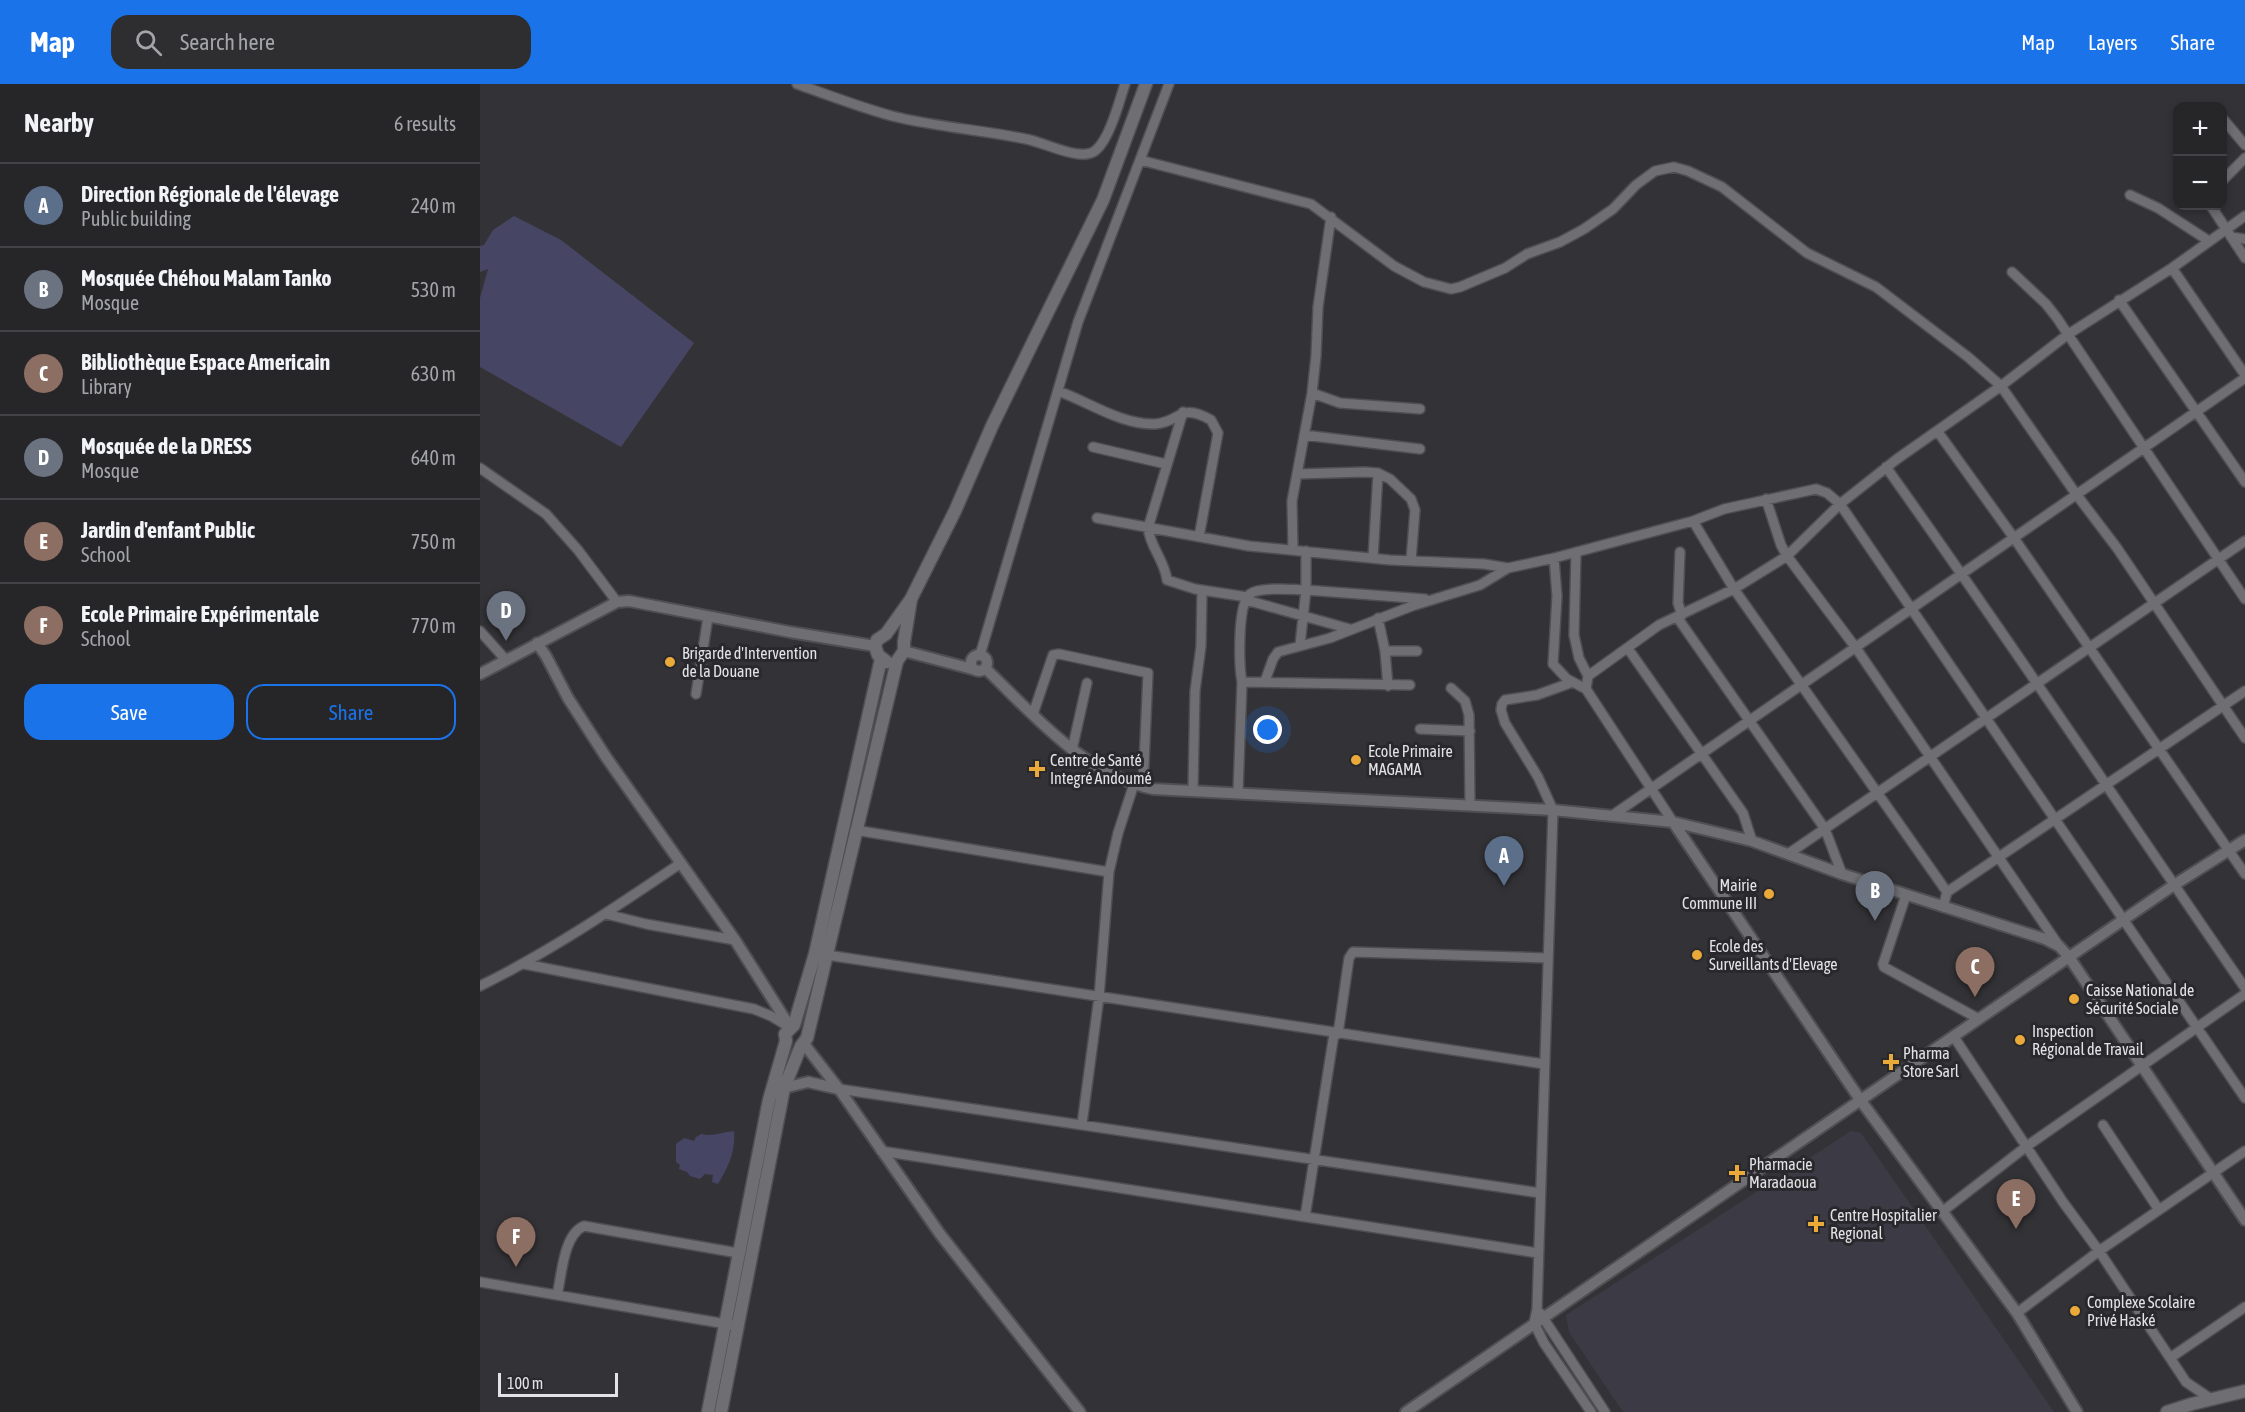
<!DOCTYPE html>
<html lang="en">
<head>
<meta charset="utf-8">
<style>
  body { margin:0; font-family:"Asap Condensed",sans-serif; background:#2e2e31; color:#f1f3f6 }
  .controls { position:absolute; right:18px; top:18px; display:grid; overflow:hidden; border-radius:12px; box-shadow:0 3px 9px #0003 }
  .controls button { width:54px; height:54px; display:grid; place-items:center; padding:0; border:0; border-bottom:2px solid #424346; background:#262629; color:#f1f3f6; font:30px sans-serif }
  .scale { position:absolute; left:18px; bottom:15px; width:120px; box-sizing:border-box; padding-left:6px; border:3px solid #e3e3e5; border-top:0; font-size:16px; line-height:21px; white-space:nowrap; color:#e3e3e5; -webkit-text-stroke:4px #29292d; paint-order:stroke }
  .you { position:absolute; left:788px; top:646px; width:21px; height:21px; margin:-15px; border:4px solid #fff; border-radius:50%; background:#1a73e8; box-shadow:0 0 0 9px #1a73e833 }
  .badge { display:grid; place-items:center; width:39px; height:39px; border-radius:50%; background:#1a73e8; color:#fff; font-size:20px; font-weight:700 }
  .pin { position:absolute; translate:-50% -50px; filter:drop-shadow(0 2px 3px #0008) }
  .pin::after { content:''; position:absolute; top:32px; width:21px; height:18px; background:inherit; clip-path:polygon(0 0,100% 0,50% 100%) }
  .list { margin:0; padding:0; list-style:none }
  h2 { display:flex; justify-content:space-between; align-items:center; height:78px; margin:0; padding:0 24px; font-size:26px }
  h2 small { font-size:20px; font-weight:400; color:#a4a5a8 }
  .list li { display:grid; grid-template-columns:39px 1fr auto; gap:18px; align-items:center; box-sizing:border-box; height:84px; padding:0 24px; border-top:2px solid #424346 }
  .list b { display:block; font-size:22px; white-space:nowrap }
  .list p { margin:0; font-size:20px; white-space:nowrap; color:#a4a5a8 }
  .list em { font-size:20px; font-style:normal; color:#a4a5a8 }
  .actions { display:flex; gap:12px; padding:18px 24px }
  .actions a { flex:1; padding:14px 0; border:2px solid #1a73e8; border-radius:18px; text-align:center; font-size:21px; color:#1a73e8 }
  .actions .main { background:#1a73e8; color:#fff }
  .icon { flex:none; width:33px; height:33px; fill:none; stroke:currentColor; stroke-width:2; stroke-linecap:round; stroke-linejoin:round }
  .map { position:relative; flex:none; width:1765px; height:1328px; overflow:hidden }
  header { display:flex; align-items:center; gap:36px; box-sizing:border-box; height:84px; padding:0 30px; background:#1a73e8; color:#fff }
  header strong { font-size:28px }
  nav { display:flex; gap:33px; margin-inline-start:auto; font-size:21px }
  .search { width:420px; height:54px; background:#2e2e31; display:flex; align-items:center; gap:15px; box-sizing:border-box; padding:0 21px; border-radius:18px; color:#a4a5a8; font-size:22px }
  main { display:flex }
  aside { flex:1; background:#262629 }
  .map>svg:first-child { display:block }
  .built { fill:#3c3b45 }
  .green { fill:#474564 }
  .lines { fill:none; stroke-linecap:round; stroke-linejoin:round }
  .minor-casing { stroke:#4f4f52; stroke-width:12 }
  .tertiary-casing { stroke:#4f4f52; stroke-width:14 }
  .secondary-casing { stroke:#4f4f52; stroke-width:15 }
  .minor { stroke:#6f6f73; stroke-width:9 }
  .tertiary { stroke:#6f6f73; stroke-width:10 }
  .secondary { stroke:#6f6f73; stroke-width:12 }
  .poi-dot { fill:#eaaa39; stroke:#29292d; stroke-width:2 }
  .labels { text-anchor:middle; stroke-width:6; stroke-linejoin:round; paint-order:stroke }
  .poi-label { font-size:16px; fill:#e3e3e5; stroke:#29292d; text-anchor:start }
</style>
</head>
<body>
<header>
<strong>Map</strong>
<div class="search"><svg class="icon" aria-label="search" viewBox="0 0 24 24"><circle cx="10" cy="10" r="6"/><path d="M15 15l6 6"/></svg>Search here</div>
<nav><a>Map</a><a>Layers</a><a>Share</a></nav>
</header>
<main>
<aside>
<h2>Nearby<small>6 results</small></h2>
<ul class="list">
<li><span class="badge" style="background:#5c6f8a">A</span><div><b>Direction Régionale de l'élevage</b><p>Public building</p></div><em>240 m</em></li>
<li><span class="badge" style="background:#6b7280">B</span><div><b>Mosquée Chéhou Malam Tanko</b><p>Mosque</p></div><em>530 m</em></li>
<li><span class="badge" style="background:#8d6e63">C</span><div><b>Bibliothèque Espace Americain</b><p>Library</p></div><em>630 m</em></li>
<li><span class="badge" style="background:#6b7280">D</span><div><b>Mosquée de la DRESS</b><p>Mosque</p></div><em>640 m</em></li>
<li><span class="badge" style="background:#8d6e63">E</span><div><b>Jardin d'enfant Public</b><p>School</p></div><em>750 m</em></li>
<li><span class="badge" style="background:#8d6e63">F</span><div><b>Ecole Primaire Expérimentale</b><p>School</p></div><em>770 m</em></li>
</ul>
<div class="actions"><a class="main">Save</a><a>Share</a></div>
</aside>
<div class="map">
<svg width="1765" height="1328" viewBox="0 0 1765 1328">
  <rect width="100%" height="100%" fill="#333337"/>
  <path class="built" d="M1371,1047l10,2 193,279h-431l-54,-80 -3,-17z"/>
  <path class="green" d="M34,132l47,24 133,103 -73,104 -141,-80v-69l8,-29 -8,3v-26l4,-1 9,-15z
    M254,1047c2,20 -6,36 -16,53l-6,-2 1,-7 -8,-1 -5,5 -10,-3 -3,-4 -8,-3 1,-4 -4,-3v-18l8,-6 10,3 2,-4 5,-3c12,3 21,-2 33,-3z"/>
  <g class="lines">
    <g class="minor-casing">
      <path id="minor" d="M317,0c31,11 62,23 95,32 44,11 90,14 134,23 18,3 56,24 70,11 14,-12 23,-48 29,-66
        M1744,36l21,25
        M660,76l171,44 83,62 30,16 27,7 9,-2 45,-19 22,-14 33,-12 24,-13 29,-20 23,-24 19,-14 19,-4 14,4 34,16 85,66 69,34 92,70 33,29 75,108 41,54 128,190
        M1742,97l23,-23
        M1650,111l28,13 51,33
        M1731,122l34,52
        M1751,153l14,2
        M1692,184l73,107
        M1532,188l34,32 11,14 188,281
        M1639,216l126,182
        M578,307c31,11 63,34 97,33 26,-2 24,-22 56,-4l7,13 -19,104
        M832,309l28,10 80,6
        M703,328l-35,116c2,19 17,33 19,52l28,9 52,8
        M1458,348l76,106 231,336
        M824,351l116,14
        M613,363l73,17
        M1406,383c123,172 239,347 359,521
        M0,384l66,46 32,36 39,52
        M817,390l68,-2 13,1 12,6 21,20 4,11 -4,50
        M1286,415l15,46 6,11 53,-52 57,-45 104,-73 66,-51 105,-67 73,-52
        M617,434l152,28 141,14 94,4 24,4 46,-10 139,-37 31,-12 92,-20 11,4 13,11 405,594
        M1213,437l41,68 213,303
        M813,466l-1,-49 20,-108 4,-37 2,-49 13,-90
        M1200,468l-2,51 4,12
        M893,474l5,-85
        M1074,474l3,38 -4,68 14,15 19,10 2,-13 -9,-18 -5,-23 2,-83
        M766,516l104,29
        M1197,533l148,212 17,45
        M898,534l7,33 3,35
        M0,547l26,29
        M820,561l6,-55 119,9
        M1146,566h3l114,163 9,28
        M905,567h32
        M500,571l98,-333 91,-238
        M1108,592l71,-51 75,-36 53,-33 69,92 203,298
        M785,597l8,-22 5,-7 52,-14 82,-32 68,-21 28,-17
        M762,598l168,3
        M1093,598l-36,13 -32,5 -3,4 -1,6 4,13 33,54 15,33 -16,499 -3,14 10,20 47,69
        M971,604l14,13 4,14 1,90
        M1106,605l87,133
        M216,610l12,-77
        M553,630l20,-59 6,-1 89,19 -5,114
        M940,645l50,2
        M592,666l15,-67
        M713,705l2,-98 6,-45 1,-56
        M758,708l4,-110c-3,-16 -5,-78 8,-88 10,-8 44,-4 56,-4v-39
        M1133,731l632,-437
        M375,746l254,42
        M1308,770l457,-313
        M1426,811l-23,69 1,3 95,52
        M1463,823l4,-15 298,-201
        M126,830l40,10 89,16
        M347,871l717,109
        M44,880l230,45 17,7 18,11
        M0,902c71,-35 136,-79 201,-123
        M858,950l11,-76 4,-6 194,6
        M1474,953l109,165 36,49 87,131 25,17
        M359,1005l701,104
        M602,1040l17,-127 10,-125 9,-39 16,-49
        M1623,1041l56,85
        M401,1067l657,102
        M1463,1127l84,-65 218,-152
        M825,1133l29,-183
        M0,1198l258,44
        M77,1211c5,-20 6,-60 27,-69l154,27
        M1060,1229l65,99
        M1537,1229l82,-62 146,-100
        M1690,1274l75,-51"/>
    </g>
    <g class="tertiary-casing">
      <path id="tertiary" d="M57,559l9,13 22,42 38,59 129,183 55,87
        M424,567l72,19
        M491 579a8 8 0 1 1 16 0a8 8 0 1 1-16 0Z
        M505,584c49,47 98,106 168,121l400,21 120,12 79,19 90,33 203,65 14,7 10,11 176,263
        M0,590l137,-72 12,-1 161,31 85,14
        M1193,738l188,279 156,212 60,99
        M324,960l35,45 101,145 140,178
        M304,1004l24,-6 31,7
        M926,1328l768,-527 71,-45"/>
    </g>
    <g class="secondary-casing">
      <path id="secondary" d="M407,578l-9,-7 -3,-9 2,-6 9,-6 25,-35 44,-88 37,-85 41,-84 70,-142 43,-116
        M228,1328l61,-312 17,-59 -1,-7 9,-9 21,-71 66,-295
        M241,1328l63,-324 17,-42 6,-8 90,-377 7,-10v-9l7,-43
        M1687,1328l25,-8 53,-13"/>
    </g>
    <use href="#minor" class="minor"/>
    <use href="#tertiary" class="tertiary"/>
    <use href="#secondary" class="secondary"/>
  </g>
  <g class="poi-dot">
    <circle cx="190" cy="578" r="6"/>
    <circle cx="876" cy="676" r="6"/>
    <path d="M554 676h6v6h6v6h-6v6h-6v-6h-6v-6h6z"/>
    <circle cx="1289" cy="810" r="6"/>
    <circle cx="1217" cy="871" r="6"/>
    <circle cx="1594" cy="915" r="6"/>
    <circle cx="1540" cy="956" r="6"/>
    <path d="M1408 969h6v6h6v6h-6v6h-6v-6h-6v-6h6z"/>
    <path d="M1254 1080h6v6h6v6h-6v6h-6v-6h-6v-6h6z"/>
    <path d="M1333 1131h6v6h6v6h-6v6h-6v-6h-6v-6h6z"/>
    <circle cx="1595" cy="1227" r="6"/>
  </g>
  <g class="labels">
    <g class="poi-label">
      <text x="202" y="575">Brigarde d'Intervention<tspan x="202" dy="18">de la Douane</tspan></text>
      <text x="888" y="673">Ecole Primaire<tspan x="888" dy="18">MAGAMA</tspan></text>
      <text x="570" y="682">Centre de Santé<tspan x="570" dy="18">Integré Andoumé</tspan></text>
      <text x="1277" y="807" text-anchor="end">Mairie<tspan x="1277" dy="18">Commune III</tspan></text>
      <text x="1229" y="868">Ecole des<tspan x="1229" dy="18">Surveillants d'Elevage</tspan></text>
      <text x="1606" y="912">Caisse National de<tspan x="1606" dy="18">Sécurité Sociale</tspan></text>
      <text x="1552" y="953">Inspection<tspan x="1552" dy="18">Régional de Travail</tspan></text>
      <text x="1423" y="975">Pharma<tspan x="1423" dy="18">Store Sarl</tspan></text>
      <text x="1269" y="1086">Pharmacie<tspan x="1269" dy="18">Maradaoua</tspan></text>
      <text x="1350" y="1137">Centre Hospitalier<tspan x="1350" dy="18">Regional</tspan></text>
      <text x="1607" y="1224">Complexe Scolaire<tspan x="1607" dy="18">Privé Haské</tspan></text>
    </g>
  </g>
</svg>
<div class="controls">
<button>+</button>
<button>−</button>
</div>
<div class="scale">100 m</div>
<div class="you"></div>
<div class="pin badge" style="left:1024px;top:802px;background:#5c6f8a">A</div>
<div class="pin badge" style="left:1395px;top:837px;background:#6b7280">B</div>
<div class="pin badge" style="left:1495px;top:913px;background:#8d6e63">C</div>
<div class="pin badge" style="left:26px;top:557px;background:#6b7280">D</div>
<div class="pin badge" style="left:1536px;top:1145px;background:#8d6e63">E</div>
<div class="pin badge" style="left:36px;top:1183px;background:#8d6e63">F</div>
</div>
</main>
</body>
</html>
